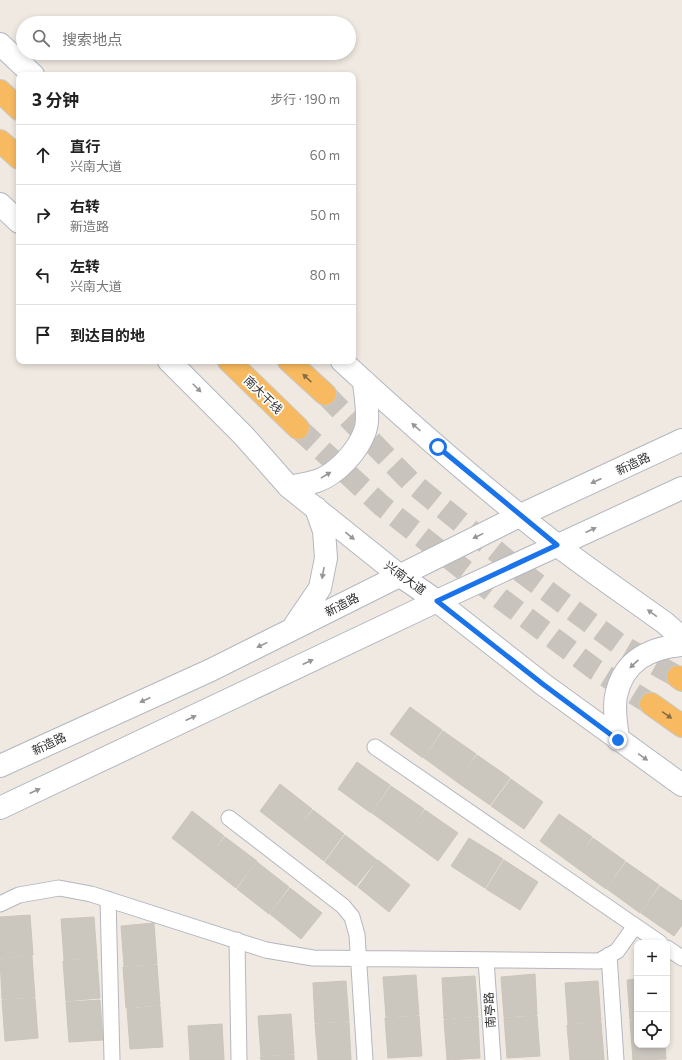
<!DOCTYPE html>
<html lang="zh">
<head>
<meta charset="utf-8">
<style>
  body { margin:0; font-family:Commissioner,"Noto Sans SC",sans-serif; background:#f6f6f6; color:#222 }
  .controls { position:absolute; right:12px; bottom:12px; display:grid; overflow:hidden; border-radius:8px; box-shadow:0 2px 6px #0003 }
  .controls button { width:36px; height:36px; display:grid; place-items:center; padding:0; border:0; border-bottom:1px solid #e0e0e0; background:#fff; color:#222; font:20px sans-serif }
  .stop { position:absolute; width:12px; height:12px; margin:-9px; border:3px solid #1a73e8; border-radius:50%; background:#fff }
  .stop.end { background:#1a73e8; border-color:#fff; box-shadow:0 1px 4px #0008 }
  .list { margin:0; padding:0; list-style:none }
  h2 { display:flex; justify-content:space-between; align-items:center; height:52px; margin:0; padding:0 16px; font-size:17px }
  h2 small { font-size:13px; font-weight:400; color:#767676 }
  .list li { display:grid; grid-template-columns:26px 1fr auto; gap:12px; align-items:center; box-sizing:border-box; height:60px; padding:0 16px; border-top:1px solid #e0e0e0 }
  .list b { display:block; font-size:15px; white-space:nowrap }
  .list p { margin:0; font-size:13px; white-space:nowrap; color:#767676 }
  .list em { font-size:13px; font-style:normal; color:#767676 }
  .icon { flex:none; width:22px; height:22px; fill:none; stroke:currentColor; stroke-width:2; stroke-linecap:round; stroke-linejoin:round }
  .map { position:relative; flex:none; width:682px; height:1060px; overflow:hidden }
  .search { position:absolute; background:#fff; box-shadow:0 2px 6px #0003; left:16px; top:16px; width:340px; height:44px; display:flex; align-items:center; gap:10px; box-sizing:border-box; padding:0 14px; border-radius:22px; color:#767676; font-size:15px }
  .panel { position:absolute; background:#fff; box-shadow:0 2px 6px #0003; left:16px; top:72px; width:340px; height:292px; border-radius:8px }
  .map>svg:first-child { display:block }
  .building { fill:#cbc7bf; stroke:#cbc5ba }
  .lines { fill:none; stroke-linecap:round; stroke-linejoin:round }
  .trunk-tunnel { stroke:#c8c4bd; stroke-width:22; stroke-dasharray:22 11; stroke-linecap:butt }
  .minor-casing { stroke:#b4b7c1; stroke-width:17 }
  .secondary-casing { stroke:#b4b7c1; stroke-width:24 }
  .trunk-casing { stroke:#c9c9c9; stroke-width:24 }
  .minor { stroke:#fff; stroke-width:15 }
  .secondary { stroke:#fff; stroke-width:22 }
  .trunk { stroke:#f8ba60; stroke-width:22 }
  .oneway { fill:#896d44 }
  .oneway2 { fill:#969696 }
  .route { stroke:#1a73e8; stroke-width:5 }
  .labels { text-anchor:middle; stroke-width:3.5; stroke-linejoin:round; paint-order:stroke }
  .street-label { font-size:12px; fill:#2e2e2e; stroke:#fff }
</style>
</head>
<body>
<div class="map">
<svg width="682" height="1060" viewBox="0 0 682 1060">
  <rect width="100%" height="100%" fill="#efe9e1"/>
  <path class="building" d="M410,707l32,23 -19,28 -33,-24z
    M443,731l33,23 -19,28 -33,-24z
    M477,755l33,23 -20,27 -33,-23z
    M357,762l33,23 -19,28 -33,-24z
    M511,779l32,23 -19,27 -33,-23z
    M280,784l32,25 -20,27 -32,-25z
    M391,786l33,23 -19,28 -33,-24z
    M313,810l31,24 -20,27 -32,-25z
    M425,810l33,23 -20,28 -33,-24z
    M192,811l32,25 -20,27 -32,-25z
    M559,814l33,23 -19,28 -33,-24z
    M345,835l32,25 -21,26 -31,-24z
    M225,837l32,24 -21,27 -32,-25z
    M469,838l34,21 -18,29 -34,-22z
    M593,838l32,23 -19,28 -33,-24z
    M378,860l32,25 -21,27 -31,-25z
    M504,860l34,22 -18,28 -34,-21z
    M257,862l32,25 -20,27 -32,-25z
    M626,862l33,23 -19,28 -33,-24z
    M660,886l22,15v24l-8,11 -33,-23z
    M290,888l32,25 -21,26 -31,-25z
    M30,915l3,40 -33,3v-41z
    M94,917l3,40 -33,3 -3,-41z
    M154,923l3,41 -33,2 -3,-40z
    M32,956l3,41 -33,2 -2,-40z
    M97,958l3,40 -34,3 -3,-40z
    M157,965l3,40 -34,3 -3,-41z
    M535,974l2,41 -33,2 -3,-40z
    M416,975l3,40 -33,2 -3,-40z
    M475,976l3,40 -34,3 -2,-41z
    M637,979v40l-7,1 -3,-40z
    M346,981l3,40 -34,2 -2,-40z
    M598,981l3,40 -33,3 -3,-41z
    M35,998l3,40 -33,3 -3,-41z
    M100,1000l3,40 -34,2 -3,-40z
    M160,1006l3,41 -33,2 -3,-40z
    M291,1014l3,40 -33,2 -3,-40z
    M419,1016l3,40 -34,2 -3,-40z
    M537,1016l3,40 -33,2 -3,-40z
    M478,1017l2,41 -33,2 -3,-40z
    M637,1020v25h28l1,14 -33,1 -3,-39z
    M349,1022l2,38h-33l-3,-36z
    M601,1022l3,38h-34l-3,-35z
    M222,1024l2,36h-34l-2,-34z
    M294,1055v5h-33l-1,-3z"/>
  <g class="lines">
    <path class="trunk-tunnel" d="M325,394l85,87 114,93 95,70 59,33
      M298,428l83,77 119,93 96,72 55,34"/>
    <g class="minor-casing">
      <path id="minor" d="M375,747l285,196
        M229,818l114,88 9,11 5,18 8,125
        M108,899l4,161
        M0,904l19,-9 40,-7 32,6 175,56 47,8 286,3 18,-10 18,-25
        M237,940l2,120
        M667,948l15,10
        M609,955l7,105
        M486,960l7,100"/>
    </g>
    <g class="secondary-casing">
      <path id="secondary" d="M0,44l33,31
        M0,204l19,18
        M169,361l74,74 46,52 110,88 38,26 107,84 138,100
        M342,361c69,64 140,126 215,184 35,27 72,52 108,78l17,15
        M289,487c9,-2 19,-3 28,-6 20,-7 41,-30 48,-50 5,-14 0,-35 -1,-50
        M293,628l27,-40 6,-30 -2,-27 -8,-23
        M618,740c-1,-14 -5,-29 -2,-44 7,-35 33,-48 66,-51
        M0,766l211,-96 310,-155 161,-75
        M0,808l437,-207 245,-113"/>
    </g>
    <g class="trunk-casing">
      <path id="trunk" d="M0,91l19,18
        M0,141l19,17
        M229,361l69,67
        M289,361l36,33
        M678,677l4,3
        M651,704l31,22"/>
    </g>
    <use href="#minor" class="minor"/>
    <use href="#secondary" class="secondary"/>
    <use href="#trunk" class="trunk"/>
  </g>
  <defs><path id="oneway-solid" d="M-6-.8H1V-3.2L6.5 0L1 3.2V.8H-6Z"/></defs>
  <g class="oneway">
    <use href="#oneway-solid" transform="translate(307 378) rotate(-137)"/>
    <use href="#oneway-solid" transform="translate(667 715) rotate(35)"/>
  </g>
  <g class="oneway2">
    <use href="#oneway-solid" transform="translate(197 388) rotate(45)"/>
    <use href="#oneway-solid" transform="translate(416 427) rotate(-138)"/>
    <use href="#oneway-solid" transform="translate(326 475) rotate(-31)"/>
    <use href="#oneway-solid" transform="translate(596 481) rotate(155)"/>
    <use href="#oneway-solid" transform="translate(591 530) rotate(-24)"/>
    <use href="#oneway-solid" transform="translate(350 536) rotate(39)"/>
    <use href="#oneway-solid" transform="translate(478 536) rotate(154)"/>
    <use href="#oneway-solid" transform="translate(323 573) rotate(100)"/>
    <use href="#oneway-solid" transform="translate(652 613) rotate(-144)"/>
    <use href="#oneway-solid" transform="translate(262 645) rotate(154)"/>
    <use href="#oneway-solid" transform="translate(308 662) rotate(-25)"/>
    <use href="#oneway-solid" transform="translate(634 664) rotate(137)"/>
    <use href="#oneway-solid" transform="translate(145 700) rotate(155)"/>
    <use href="#oneway-solid" transform="translate(191 718) rotate(-25)"/>
    <use href="#oneway-solid" transform="translate(643 757) rotate(35)"/>
    <use href="#oneway-solid" transform="translate(35 791) rotate(-25)"/>
  </g>
  <g class="lines">
    <path class="route" d="M438,447l119,98 -120,56 107,84 74,55"/>
  </g>
  <g class="labels">
    <g class="street-label">
      <text transform="translate(263 395) rotate(44)" y="4">南大干线</text>
      <text transform="translate(633 464) rotate(-25)" y="4">新造路</text>
      <text transform="translate(405 578) rotate(36)" y="4">兴南大道</text>
      <text transform="translate(342 605) rotate(-27)" y="4">新造路</text>
      <text transform="translate(49 744) rotate(-25)" y="4">新造路</text>
      <text transform="translate(490 1010) rotate(-94)" y="4">南亭路</text>
    </g>
  </g>
</svg>
<div class="controls">
<button>+</button>
<button>−</button>
<button><svg class="icon" aria-label="locate" viewBox="0 0 24 24"><circle cx="12" cy="12" r="6"/><path d="M12 2v4M12 18v4M2 12h4M18 12h4"/></svg></button>
</div>
<div class="stop" style="left:438px;top:447px"></div>
<div class="stop end" style="left:618px;top:740px"></div>
<div class="search"><svg class="icon" aria-label="search" viewBox="0 0 24 24"><circle cx="10" cy="10" r="6"/><path d="M15 15l6 6"/></svg>搜索地点</div>
<section class="panel">
<h2>3 分钟<small>步行 · 190 m</small></h2>
<ul class="list">
<li><svg class="icon" aria-label="ahead" viewBox="0 0 24 24"><path d="M12 20V5M6 11l6-6 6 6"/></svg><div><b>直行</b><p>兴南大道</p></div><em>60 m</em></li>
<li><svg class="icon" aria-label="right" viewBox="0 0 24 24"><path d="M7 20v-9h11M14 6l5 5-5 5"/></svg><div><b>右转</b><p>新造路</p></div><em>50 m</em></li>
<li><svg class="icon" aria-label="left" viewBox="0 0 24 24"><path d="M17 20v-9H6M10 6l-5 5 5 5"/></svg><div><b>左转</b><p>兴南大道</p></div><em>80 m</em></li>
<li><svg class="icon" aria-label="arrive" viewBox="0 0 24 24"><path d="M6 21V4h12l-3 4 3 4H6"/></svg><div><b>到达目的地</b></div></li>
</ul>
</section>
</div>
</body>
</html>
